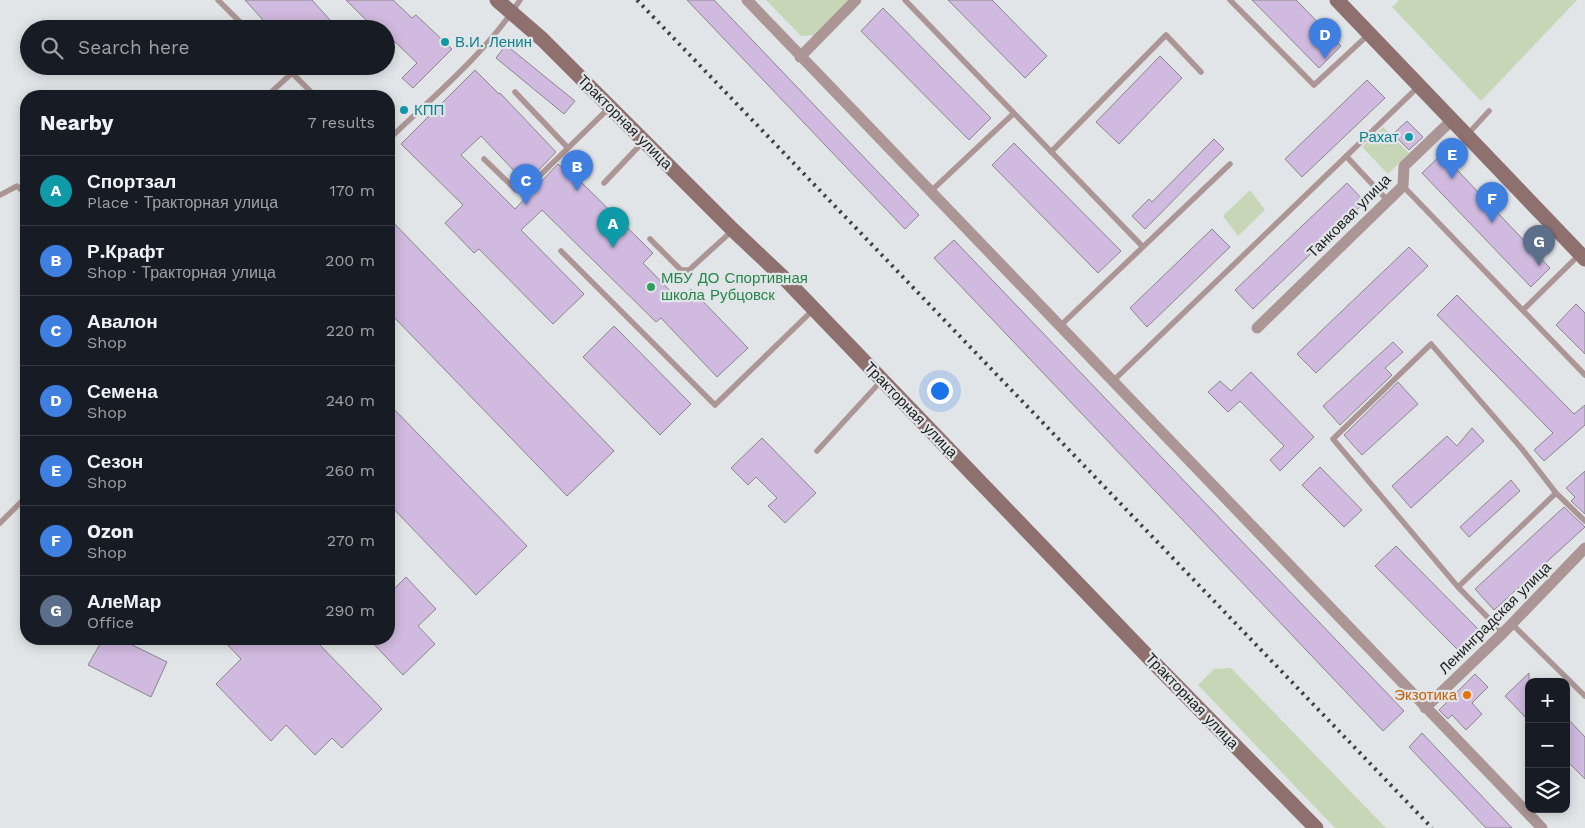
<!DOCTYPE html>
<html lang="en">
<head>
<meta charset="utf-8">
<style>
  body { margin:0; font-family:"Work Sans",sans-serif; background:#20242c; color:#f1f3f6 }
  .controls { position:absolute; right:15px; bottom:15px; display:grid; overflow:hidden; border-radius:10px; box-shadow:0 2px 12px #0003 }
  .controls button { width:45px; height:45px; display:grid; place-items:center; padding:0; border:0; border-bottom:1px solid #363941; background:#171b24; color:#f1f3f6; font:25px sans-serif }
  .you { position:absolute; left:939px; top:390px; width:18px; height:18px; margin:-12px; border:4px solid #fff; border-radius:50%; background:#1a73e8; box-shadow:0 0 0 8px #1a73e833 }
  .badge { display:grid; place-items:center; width:32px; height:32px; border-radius:50%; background:#0f766e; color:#fff; font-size:16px; font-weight:700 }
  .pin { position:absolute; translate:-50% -41px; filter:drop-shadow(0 1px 2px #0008) }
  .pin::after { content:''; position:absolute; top:26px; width:18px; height:15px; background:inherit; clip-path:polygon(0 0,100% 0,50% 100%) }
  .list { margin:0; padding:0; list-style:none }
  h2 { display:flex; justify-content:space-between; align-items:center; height:65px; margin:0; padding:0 20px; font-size:21px }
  h2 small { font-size:16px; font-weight:400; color:#9ea1a6 }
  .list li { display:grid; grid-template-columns:32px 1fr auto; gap:15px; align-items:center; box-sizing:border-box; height:70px; padding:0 20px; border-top:1px solid #363941 }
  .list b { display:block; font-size:19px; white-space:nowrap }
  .list p { margin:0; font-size:16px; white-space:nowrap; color:#9ea1a6 }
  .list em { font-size:16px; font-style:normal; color:#9ea1a6 }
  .icon { flex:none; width:28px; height:28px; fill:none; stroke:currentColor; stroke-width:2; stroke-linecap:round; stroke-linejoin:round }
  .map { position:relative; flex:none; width:1585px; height:828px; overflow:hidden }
  .search { position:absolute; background:#171b24; box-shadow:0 2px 12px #0003; left:20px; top:20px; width:375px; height:55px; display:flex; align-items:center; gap:12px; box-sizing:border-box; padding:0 18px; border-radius:28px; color:#9ea1a6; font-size:19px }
  .panel { position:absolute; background:#171b24; box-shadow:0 2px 12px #0003; left:20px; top:90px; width:375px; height:555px; border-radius:20px }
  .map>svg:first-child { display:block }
  .green { fill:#c7d6b7 }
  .building { fill:#d0badf; stroke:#89878a }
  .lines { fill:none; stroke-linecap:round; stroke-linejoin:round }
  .lane { stroke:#ab9695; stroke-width:5.5 }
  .street { stroke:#ab9695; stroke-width:11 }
  .secondary { stroke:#8e706f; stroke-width:15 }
  .rail { stroke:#3e4041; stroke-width:4; stroke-dasharray:2.5 5; stroke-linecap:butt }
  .culture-dot { fill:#0f9aa8; stroke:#e2e5e7; stroke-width:2 }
  .leisure-dot { fill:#2e9e5b; stroke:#e2e5e7; stroke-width:2 }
  .food-dot { fill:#e8710a; stroke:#e2e5e7; stroke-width:2 }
  .labels { text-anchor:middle; stroke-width:4.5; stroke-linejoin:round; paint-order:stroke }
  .culture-label { font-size:15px; fill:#0d838f; stroke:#e2e5e7; text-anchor:start }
  .street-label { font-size:15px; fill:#1c1d1e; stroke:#e2e5e7 }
  .leisure-label { font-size:15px; fill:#27864d; stroke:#e2e5e7; text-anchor:start }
  .food-label { font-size:15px; fill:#c56008; stroke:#e2e5e7; text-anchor:end }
</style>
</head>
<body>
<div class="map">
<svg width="1585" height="828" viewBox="0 0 1585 828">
  <rect width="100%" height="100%" fill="#e2e5e7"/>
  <path class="green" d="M766,0h84l-36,35 -13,1z
    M1399,0h178l-96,101 -89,-94z
    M1383,127l26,26 -21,21 -26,-27z
    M1250,190l15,20 -27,26 -15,-20z
    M1231,668l155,160h-51l-137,-143 16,-16z"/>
  <path class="building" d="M245,0h67l19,21 -8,8h-52z
    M346,0h47l19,18 4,-3 36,34 -39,39 -11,-10 15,-15 -25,-24 -6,6v-16h-11z
    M687,0h27l205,215 -14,14z
    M948,0h44l55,56 -22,22z
    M1252,0h44l45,46 -22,22z
    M883,8l108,110 -22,22 -108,-109z
    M506,45l69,56 -11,13 -68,-56z
    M1160,56l22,22 -63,66 -23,-22z
    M475,70l24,24 1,-1 56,59 -21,22 -8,-8 -9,9 -37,-39 -20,19 54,54 43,-45 17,16 2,-2 76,75 -10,10 36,37 12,-11 57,59 -31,29 -56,-59 -5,4 -114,-112 -21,20 63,64 -31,30 -74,-75 -5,4 -29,-30 18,-18 -62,-61z
    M1367,80l18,18 -83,79 -17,-18z
    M1407,121l16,16 -14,13 -16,-16z
    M1214,139l10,10 -79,80 -13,-13 17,-17 3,3z
    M1014,143l107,108 -23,22 -106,-108z
    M1442,154l108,114 -19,19 -109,-114z
    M1347,183l18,19 -112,107 -18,-19z
    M389,218l225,233 -47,45 -178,-184z
    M1212,229l18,18 -83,80 -17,-19z
    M954,240l450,471 -21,20 -449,-473z
    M1409,247l19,19 -112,107 -19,-19z
    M1457,295l117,119 11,-9v20l-41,36 -10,-11 19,-17 -116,-118z
    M1576,304l9,9v41l-29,-29z
    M614,326l77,78 -31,31 -77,-78z
    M1393,342l10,10 -18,16 7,7 -52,50 -17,-19z
    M1251,372l63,65 -34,34 -10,-11 14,-14 -44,-45 -12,11 -20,-20 12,-11 11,10z
    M1398,382l20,22 -56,51 -18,-20z
    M389,404l138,142 -51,49 -87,-91z
    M1472,428l12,13 -73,67 -19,-22 55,-50 10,10z
    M762,438l54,55 -31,30 -17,-17 9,-8 -21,-21 -8,8 -17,-17z
    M1320,467l42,43 -18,17 -42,-42z
    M1585,471v43l-14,-13 4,-4 -9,-9z
    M1511,480l9,11 -51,46 -9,-10z
    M1564,507l21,20 -91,83 -19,-21z
    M1396,546l83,84 -21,20 -83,-84z
    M406,577l30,32 -18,17 17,18 -32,31 -34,-36h20v-45z
    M103,639h17l47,23 -16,35 -63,-32z
    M222,639h92l68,70 -40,39 -10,-10 -17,17 -29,-30 -15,16 -55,-57 25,-25z
    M1529,673v48l-24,-25z
    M1475,674l13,13 -16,16 10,11 -16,16 -14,-15 -4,4 -9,-9z
    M1566,717l19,20v42l-19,-19z
    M1422,733l90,95h-26l-77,-81z"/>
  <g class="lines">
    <path class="lane" d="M218,0l29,29
      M905,0l238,247
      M1230,0l84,85 54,-50
      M285,66l30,30
      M515,92l53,56
      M267,96l25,-23
      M1467,135l22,-24
      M389,139c45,-43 97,-86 131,-139
      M1051,152l115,-117 35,37
      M1346,156l42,45
      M484,159l32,31h9l84,-82
      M604,183l39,-41
      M1403,186l182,189
      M930,192l83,-78
      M0,195l17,-9 9,8
      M650,239l31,31h8l44,-40
      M561,251l154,154 99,-96
      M1523,310l56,-55
      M1060,326l170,-162
      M1113,381l305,-294
      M817,451l65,-71
      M1556,493l29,28
      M0,523l26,-26
      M1458,587l98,-94 -34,-44 -91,-105 -98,95 125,148 45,46
      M1512,624l73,72"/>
    <path class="street" d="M747,0l795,828
      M800,57l56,-57
      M1257,328l146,-142 1,-20 48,-46
      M1425,708l78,-75 82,-85"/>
    <path class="secondary" d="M497,0l45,39 191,191 54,51 368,383 161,164
      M1337,0l248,259"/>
    <path class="rail" d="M637,0l795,828"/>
  </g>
  <g class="culture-dot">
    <circle cx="445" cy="42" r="5"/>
    <circle cx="404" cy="110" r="5"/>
    <circle cx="1409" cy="137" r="5"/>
  </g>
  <circle class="leisure-dot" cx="651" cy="287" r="5"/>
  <circle class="food-dot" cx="1467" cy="695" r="5"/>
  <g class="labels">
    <g class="culture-label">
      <text x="455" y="47">В.И. Ленин</text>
      <text x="414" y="115">КПП</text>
      <text x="1399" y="142" text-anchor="end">Рахат</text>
    </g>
    <g class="street-label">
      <text transform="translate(625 122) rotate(45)" y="5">Тракторная улица</text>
      <text transform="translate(1349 216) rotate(-45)" y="5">Танковая улица</text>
      <text transform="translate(911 410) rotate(46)" y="5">Тракторная улица</text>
      <text transform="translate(1495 618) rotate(-45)" y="5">Ленинградская улица</text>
      <text transform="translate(1192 701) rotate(46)" y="5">Тракторная улица</text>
    </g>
    <g class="leisure-label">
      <text x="661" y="283">МБУ ДО Спортивная<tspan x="661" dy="17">школа Рубцовск</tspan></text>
    </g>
    <g class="food-label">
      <text x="1457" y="700">Экзотика</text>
    </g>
  </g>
</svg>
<div class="controls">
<button>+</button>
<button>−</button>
<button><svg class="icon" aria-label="layers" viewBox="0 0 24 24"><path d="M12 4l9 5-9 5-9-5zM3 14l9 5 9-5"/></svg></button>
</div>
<div class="you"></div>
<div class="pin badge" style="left:613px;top:248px;background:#0f9aa8">A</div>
<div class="pin badge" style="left:577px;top:191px;background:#3f7fe0">B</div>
<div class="pin badge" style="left:526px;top:205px;background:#3f7fe0">C</div>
<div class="pin badge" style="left:1325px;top:59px;background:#3f7fe0">D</div>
<div class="pin badge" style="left:1452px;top:179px;background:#3f7fe0">E</div>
<div class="pin badge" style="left:1492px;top:223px;background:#3f7fe0">F</div>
<div class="pin badge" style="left:1539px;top:266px;background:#5c6f8a">G</div>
<div class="search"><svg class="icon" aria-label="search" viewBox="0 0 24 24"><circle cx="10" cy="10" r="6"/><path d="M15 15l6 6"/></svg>Search here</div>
<section class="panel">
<h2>Nearby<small>7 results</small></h2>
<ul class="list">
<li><span class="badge" style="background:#0f9aa8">A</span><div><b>Спортзал</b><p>Place · Тракторная улица</p></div><em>170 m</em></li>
<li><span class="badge" style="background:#3f7fe0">B</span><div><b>Р.Крафт</b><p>Shop · Тракторная улица</p></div><em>200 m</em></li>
<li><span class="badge" style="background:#3f7fe0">C</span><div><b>Авалон</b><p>Shop</p></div><em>220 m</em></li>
<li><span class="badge" style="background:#3f7fe0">D</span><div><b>Семена</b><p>Shop</p></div><em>240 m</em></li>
<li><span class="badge" style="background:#3f7fe0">E</span><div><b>Сезон</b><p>Shop</p></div><em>260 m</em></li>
<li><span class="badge" style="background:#3f7fe0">F</span><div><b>Ozon</b><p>Shop</p></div><em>270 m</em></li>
<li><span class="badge" style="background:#5c6f8a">G</span><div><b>АлеМар</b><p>Office</p></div><em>290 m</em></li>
</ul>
</section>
</div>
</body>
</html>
